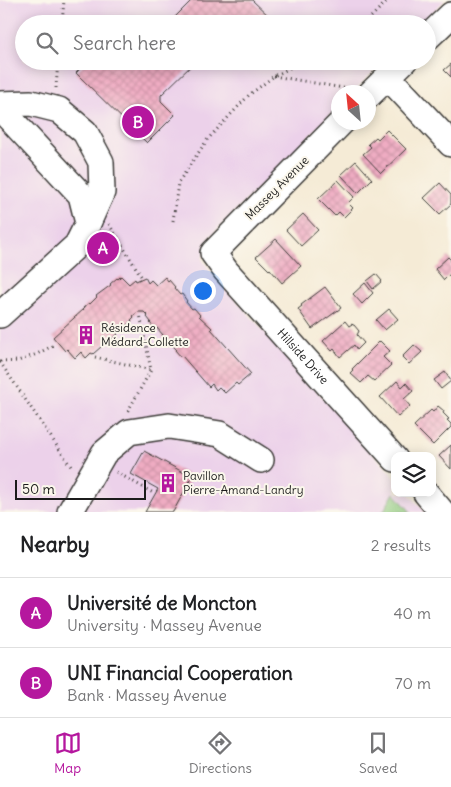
<!DOCTYPE html>
<html lang="en">
<head>
<meta charset="utf-8">
<style>
  body { margin:0; font-family:Delius,sans-serif; background:#f2f2f2; color:#202124 }
  .controls { position:absolute; right:15px; bottom:15px; display:grid; overflow:hidden; border-radius:10px; box-shadow:0 2px 12px #0003 }
  .controls button { width:45px; height:45px; display:grid; place-items:center; padding:0; border:0; border-bottom:1px solid #e0e0e0; background:#fff; color:#202124; font:25px sans-serif }
  .compass { position:absolute; left:331px; top:85px; width:45px; height:45px; border-radius:50%; background:#fff; box-shadow:0 2px 12px #0003; rotate:333deg }
  .scale { position:absolute; left:15px; bottom:12px; width:131px; box-sizing:border-box; padding-left:5px; border:2px solid #1c1c1c; border-top:0; font-size:14px; line-height:18px; white-space:nowrap; color:#1c1c1c; -webkit-text-stroke:4px #fbf7ec; paint-order:stroke }
  .you { position:absolute; left:202px; top:290px; width:18px; height:18px; margin:-12px; border:4px solid #fff; border-radius:50%; background:#1a73e8; box-shadow:0 0 0 8px #1a73e833 }
  .badge { display:grid; place-items:center; width:32px; height:32px; border-radius:50%; background:#b5179e; color:#fff; font-size:16px; font-weight:700 }
  .pin { position:absolute; translate:-50% -50%; border:2px solid #fff; box-shadow:0 1px 5px #0006 }
  .list { margin:0; padding:0; list-style:none }
  h2 { display:flex; justify-content:space-between; align-items:center; height:65px; margin:0; padding:0 20px; font-size:21px }
  h2 small { font-size:16px; font-weight:400; color:#757577 }
  .list li { display:grid; grid-template-columns:32px 1fr auto; gap:15px; align-items:center; box-sizing:border-box; height:70px; padding:0 20px; border-top:1px solid #e0e0e0 }
  .list b { display:block; font-size:19px; white-space:nowrap }
  .list p { margin:0; font-size:16px; white-space:nowrap; color:#757577 }
  .list em { font-size:16px; font-style:normal; color:#757577 }
  .icon { flex:none; width:28px; height:28px; fill:none; stroke:currentColor; stroke-width:2; stroke-linecap:round; stroke-linejoin:round }
  .map { position:relative; flex:none; width:451px; height:512px; overflow:hidden }
  .search { position:absolute; background:#fff; box-shadow:0 2px 12px #0003; left:15px; right:15px; top:15px; height:55px; display:flex; align-items:center; gap:12px; box-sizing:border-box; padding:0 18px; border-radius:28px; color:#757577; font-size:19px }
  .sheet { height:205px; background:#fff }
  nav { display:flex; justify-content:space-around; align-items:center; box-sizing:border-box; height:70px; border-top:1px solid #e0e0e0; background:#fff; font-size:14px; color:#757577 }
  nav a { display:grid; justify-items:center; gap:2px }
  nav .on { color:#b5179e }
  .map>svg:first-child { display:block }
  .built { fill:#ecd1ea }
  .green { fill:#8ec97e; stroke:#55724d }
  .building { fill:url(#building-cross-hatch) }
  .lines { fill:none; stroke-linecap:round; stroke-linejoin:round }
  .minor-casing { stroke:#3d3b38; stroke-width:28 }
  .path { stroke:#3d3b38; stroke-width:3; stroke-dasharray:1 4; stroke-linecap:butt }
  .minor { stroke:#fff; stroke-width:25 }
  .labels { text-anchor:middle; stroke-width:4; stroke-linejoin:round; paint-order:stroke }
  .street-label { font-size:12px; fill:#1c1c1c; stroke:#fbf7ec }
  .poi-label { font-size:12px; fill:#1c1c1c; stroke:#fbf7ec; text-anchor:start }
</style>
</head>
<body>
<div class="map">
<svg width="451" height="512" viewBox="0 0 451 512">
  <defs>
    <pattern id="building-cross-hatch" width="8" height="8" patternUnits="userSpaceOnUse" patternTransform="scale(1.25)"><rect width="8" height="8" fill="#efacc2"/><path d="M0 0l8 8M0 8l8-8" fill="none" stroke="#cc93a6"/></pattern>
  </defs>
  <rect width="100%" height="100%" fill="#fbf7ec"/>
  <filter id="ink" filterUnits="userSpaceOnUse"><feTurbulence type="fractalNoise" baseFrequency=".02" numOctaves="2"/><feDisplacementMap in="SourceGraphic" scale="10" xChannelSelector="R" yChannelSelector="G"/><feConvolveMatrix kernelMatrix="1 2 1 2 8 2 1 2 1" color-interpolation-filters="sRGB"/></filter>
  <filter id="wash" filterUnits="userSpaceOnUse"><feTurbulence type="fractalNoise" baseFrequency=".0096" numOctaves="4" result="noise"/><feDisplacementMap in="SourceGraphic" scale="20" xChannelSelector="R" yChannelSelector="G"/><feGaussianBlur stdDeviation="1.12" result="paint"/><feColorMatrix in="noise" values="0 0 0 0 0 0 0 0 0 0 0 0 0 0 0 0 0 1.4 0 .05"/><feComposite in="paint" operator="in"/></filter>
  <g filter="url(#wash)">
    <rect width="100%" height="100%" fill="#f5ebd6"/>
    <path class="built" d="M0,0h445l-24,24h-397v37h360l-31,31h-15v15l-128,130 -8,22 11,15 182,204v15h13l17,19h-425z"/>
    <path class="green" d="M394,493l17,19h-28z"/>
    <g id="blocks">
      <path class="building" d="M192,0h60l19,18 -5,6h-98z
        M88,61h33l8,2 2,-2h65l-35,34v6l14,14 -28,28 -71,-70z
        M451,64v13l-7,-7z
        M387,130l19,19 -25,24 -18,-19 8,-7 -3,-3 8,-7 2,2z
        M356,161l16,18 -14,14 -17,-18z
        M338,180l16,17 -6,6 5,5 -9,9 -5,-5 -4,4 -17,-17z
        M440,183l11,12v9l-11,10 -16,-16z
        M303,214l15,16 -17,16 -15,-16z
        M276,239l25,27 -19,17 -12,-14 -1,1 -13,-13z
        M448,257l3,3v13l-7,7 -9,-11z
        M376,274l6,7 -9,8 -6,-8z
        M121,276l8,8 6,-5 1,2 9,-4 3,6 3,-3 5,5 9,-8 3,4 1,-1 6,7 -1,1 6,7 2,-1 5,7 -1,1 6,7 2,-1 6,7 -1,1 13,12 -1,1 40,45 -13,11 -2,-2 -11,10 -6,-6 -3,3 -4,-6 -3,3 -27,-31 -1,1 -6,-7 1,-1 -7,-7 -1,1 -6,-7 1,-1 -6,-7 -1,2 -6,-7 1,-1 -4,-5 1,-1 -4,-4h-6l-5,4 1,1 -3,3 1,1 -15,12 1,1 -7,6 -1,-1 -17,15 -2,-1 -5,5 -5,-6 -6,6 -8,-9 -2,2 -12,-14 31,-28 -1,-1 6,-5 1,1 7,-7 -1,-1 15,-11 -1,-1 7,-6 1,1z
        M365,283l8,10 -11,11 -9,-10z
        M325,287l16,21 -29,21 -14,-20 4,-3 -1,-1z
        M389,309l9,10 -13,11 -9,-10z
        M345,321l4,5 3,-2 1,1h1l5,6 -2,4 7,8 -7,7 -3,-5 -14,12 -6,-8 -2,2 -9,-10z
        M380,341l10,10 -7,6 8,8 -17,16 -6,-5 -7,7 -11,-10 3,-3 -1,-1z
        M414,345l8,7 -13,12 -7,-7z
        M445,372l6,9 -10,8 -7,-9z
        M397,381l5,6 4,-4 7,8 -9,8 6,7 -12,11 -18,-20z
        M438,406l6,5 -1,2 6,6 -2,1 4,4v3l-18,18 -19,-19 17,-16 2,2z
        M451,445v24l-12,-13z
        M144,451l48,26 -19,35h-28l13,-23 -27,-15z"/>
    </g>
  </g>
  <g filter="url(#ink)">
    <use href="#blocks" fill-opacity="0" stroke="#3d3b38" stroke-width="1"/>
    <g class="lines">
      <g class="minor-casing">
        <g id="minor">
          <path d="M427,38l24,-23"/>
          <path d="M388,77l63,67"/>
          <path d="M368,96l36,-35"/>
          <path d="M0,104l31,-1 28,7 26,22 16,30 1,30 -14,31"/>
          <path d="M0,108l81,87 7,28 -11,22 -77,70"/>
          <path id="s1" d="M342,122l-129,131 13,18 169,188"/>
          <path d="M426,493l16,19"/>
          <path d="M70,512l34,-59 25,-21 40,-6 51,8 41,26"/>
        </g>
      </g>
      <path class="path" d="M62,24l2,-24
        M364,24l24,-24
        M274,76l75,13
        M56,88l2,-27
        M173,221l5,-38 29,-43 42,-45 25,-19 29,-15
        M109,224l32,52
        M95,357l56,13
        M0,362l72,106
        M0,362l18,-1 19,-7 19,-10
        M128,411l23,-41 -11,-56
        M116,472l39,22"/>
      <use href="#minor" class="minor"/>
    </g>
  </g>
  <defs>
    <g id="building-bare" transform="scale(1.5)"><path d="M-4-6H4V6H1V3H-1V6H-4ZM-2.5-4.3h1.7v1.8h-1.7ZM.8-4.3h1.7v1.8H.8ZM-2.5-1h1.7V.8h-1.7ZM.8-1h1.7V.8H.8Z" fill="#b5179e" stroke="#fbf7ec" stroke-width="2.5" paint-order="stroke"/></g>
  </defs>
  <g fill-rule="evenodd">
    <use href="#building-bare" x="86" y="335"/>
    <use href="#building-bare" x="168" y="483"/>
  </g>
  <g class="labels">
    <g class="street-label">
      <text transform="translate(277 188) rotate(-45)" y="4">Massey Avenue</text>
      <text dy="4" stroke="none"><textPath href="#s1" startOffset="321">Hillside Drive</textPath></text>
    </g>
    <g class="poi-label">
      <text x="101" y="332">Résidence<tspan x="101" dy="14">Médard-Collette</tspan></text>
      <text x="183" y="480">Pavillon<tspan x="183" dy="14">Pierre-Amand-Landry</tspan></text>
    </g>
  </g>
</svg>
<div class="controls">
<button><svg class="icon" aria-label="layers" viewBox="0 0 24 24"><path d="M12 4l9 5-9 5-9-5zM3 14l9 5 9-5"/></svg></button>
</div>
<svg class="compass" viewBox="-18 -18 36 36"><path d="M0-13l5 13h-10z" fill="#e53935"/><path d="M0 13l5-13h-10z" fill="#757577"/></svg>
<div class="scale">50 m</div>
<div class="you"></div>
<div class="pin badge" style="left:103px;top:248px">A</div>
<div class="pin badge" style="left:138px;top:122px">B</div>
<div class="search"><svg class="icon" aria-label="search" viewBox="0 0 24 24"><circle cx="10" cy="10" r="6"/><path d="M15 15l6 6"/></svg>Search here</div>
</div>
<section class="sheet">
<h2>Nearby<small>2 results</small></h2>
<ul class="list">
<li><span class="badge">A</span><div><b>Université de Moncton</b><p>University · Massey Avenue</p></div><em>40 m</em></li>
<li><span class="badge">B</span><div><b>UNI Financial Cooperation</b><p>Bank · Massey Avenue</p></div><em>70 m</em></li>
</ul>
</section>
<nav>
<a class="on"><svg class="icon" aria-label="map" viewBox="0 0 24 24"><path d="M3 6l6-2 6 2 6-2v14l-6 2-6-2-6 2zM9 4v14M15 6v14"/></svg>Map</a>
<a><svg class="icon" aria-label="directions" viewBox="0 0 24 24"><path d="M12 3l9 9-9 9-9-9zM9 14v-3h6M13 9l2 2-2 2"/></svg>Directions</a>
<a><svg class="icon" aria-label="saved" viewBox="0 0 24 24"><path d="M7 4h10v16l-5-4-5 4z"/></svg>Saved</a>
</nav>
</body>
</html>
